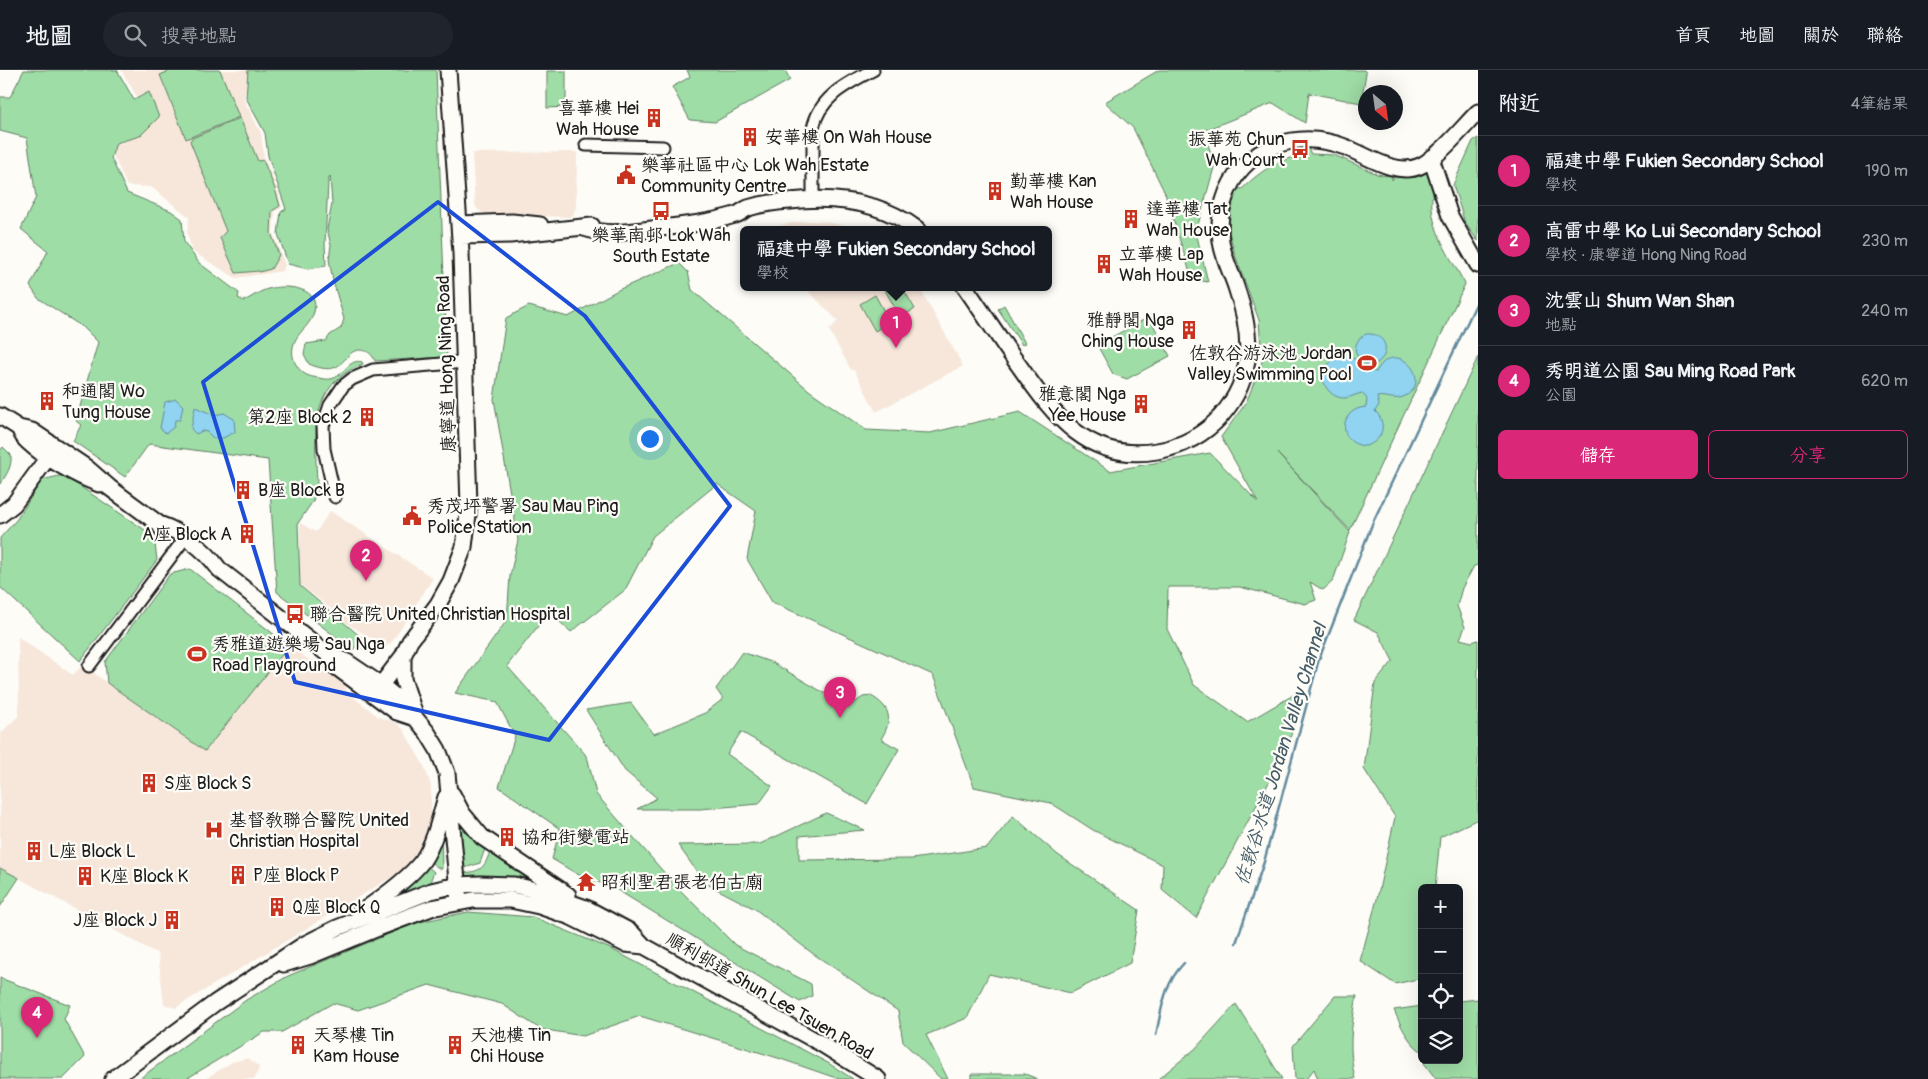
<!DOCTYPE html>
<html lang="zh-TW">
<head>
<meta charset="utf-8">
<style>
  body { margin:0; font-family:Pangolin,"LXGW WenKai TC",sans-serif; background:#20242c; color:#f1f3f6 }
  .controls { position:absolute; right:15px; bottom:15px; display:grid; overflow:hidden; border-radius:8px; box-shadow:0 5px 20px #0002 }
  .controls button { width:45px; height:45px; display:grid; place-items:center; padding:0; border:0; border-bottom:1px solid #363941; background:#171b24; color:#f1f3f6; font:25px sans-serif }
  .compass { position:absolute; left:1358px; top:15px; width:45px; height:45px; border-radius:50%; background:#171b24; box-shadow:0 5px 20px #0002; rotate:151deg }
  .you { position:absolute; left:649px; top:368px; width:18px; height:18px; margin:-12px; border:4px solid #fff; border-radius:50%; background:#1a73e8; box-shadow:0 0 0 8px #1a73e833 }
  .badge { display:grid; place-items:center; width:32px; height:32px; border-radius:50%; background:#db2777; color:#fff; font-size:16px; font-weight:700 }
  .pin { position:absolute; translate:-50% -41px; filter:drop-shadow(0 1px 2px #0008) }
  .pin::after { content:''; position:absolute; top:26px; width:18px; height:15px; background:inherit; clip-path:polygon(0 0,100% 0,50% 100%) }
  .popup { position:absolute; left:740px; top:156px; width:312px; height:65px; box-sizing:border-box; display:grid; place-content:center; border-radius:8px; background:#171b24; filter:drop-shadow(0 1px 4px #0005); font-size:16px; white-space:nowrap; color:#9ea1a6 }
  .popup b { font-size:19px; color:#f1f3f6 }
  .popup::after { content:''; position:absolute; left:50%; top:100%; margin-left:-10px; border:10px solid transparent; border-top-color:#171b24 }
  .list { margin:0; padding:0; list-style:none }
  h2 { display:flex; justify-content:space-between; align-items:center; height:65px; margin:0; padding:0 20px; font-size:21px }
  h2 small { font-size:16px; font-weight:400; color:#9ea1a6 }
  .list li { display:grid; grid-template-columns:32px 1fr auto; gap:15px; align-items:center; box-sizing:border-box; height:70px; padding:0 20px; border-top:1px solid #363941 }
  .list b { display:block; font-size:19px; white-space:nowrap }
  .list p { margin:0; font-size:16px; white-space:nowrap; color:#9ea1a6 }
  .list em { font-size:16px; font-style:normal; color:#9ea1a6 }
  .actions { display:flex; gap:10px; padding:15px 20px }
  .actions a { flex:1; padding:11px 0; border:1px solid #db2777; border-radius:8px; text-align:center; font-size:18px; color:#db2777 }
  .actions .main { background:#db2777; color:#fff }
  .icon { flex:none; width:28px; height:28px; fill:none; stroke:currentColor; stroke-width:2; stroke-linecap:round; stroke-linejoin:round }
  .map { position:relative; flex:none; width:1478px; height:1009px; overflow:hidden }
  header { display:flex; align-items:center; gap:30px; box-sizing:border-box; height:70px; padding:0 25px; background:#171b24; border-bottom:1px solid #363941 }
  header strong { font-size:24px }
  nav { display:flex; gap:28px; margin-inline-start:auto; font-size:18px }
  .search { width:350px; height:45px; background:#20242c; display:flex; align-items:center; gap:12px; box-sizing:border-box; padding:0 18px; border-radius:28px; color:#9ea1a6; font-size:19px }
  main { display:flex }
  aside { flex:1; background:#171b24 }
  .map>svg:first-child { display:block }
  .built { fill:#f7e7db }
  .green { fill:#9fdda6; stroke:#5e7c61 }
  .water { fill:#90d4f1; stroke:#628a9c }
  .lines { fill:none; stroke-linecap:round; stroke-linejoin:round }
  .stream { stroke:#628a9c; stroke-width:2.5 }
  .street-casing { stroke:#1c1c1c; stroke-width:15 }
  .secondary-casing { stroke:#1c1c1c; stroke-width:19 }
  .street { stroke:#fdfcf7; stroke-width:11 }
  .secondary { stroke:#fdfcf7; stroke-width:15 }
  .marked { fill:none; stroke:#1d4ed8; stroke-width:4; stroke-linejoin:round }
  .labels { text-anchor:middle; stroke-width:4.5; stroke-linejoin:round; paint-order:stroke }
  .poi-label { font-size:18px; fill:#1c1c1c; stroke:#fdfcf7; text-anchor:start }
  .street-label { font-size:18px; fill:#1c1c1c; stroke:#fdfcf7 }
  .water-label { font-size:19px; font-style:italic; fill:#455c67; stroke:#fdfcf7 }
</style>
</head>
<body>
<header>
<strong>地圖</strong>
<div class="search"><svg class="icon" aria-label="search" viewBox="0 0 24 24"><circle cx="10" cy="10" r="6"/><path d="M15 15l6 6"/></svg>搜尋地點</div>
<nav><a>首頁</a><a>地圖</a><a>關於</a><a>聯絡</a></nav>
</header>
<main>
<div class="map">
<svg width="1478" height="1009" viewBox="0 0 1478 1009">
  <rect width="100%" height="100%" fill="#fdfcf7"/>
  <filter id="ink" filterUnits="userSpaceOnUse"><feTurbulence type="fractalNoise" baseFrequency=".02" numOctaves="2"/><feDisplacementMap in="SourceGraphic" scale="10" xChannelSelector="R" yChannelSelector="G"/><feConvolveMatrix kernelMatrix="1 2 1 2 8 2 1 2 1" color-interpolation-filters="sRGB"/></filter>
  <g filter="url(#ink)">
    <path class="built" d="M121,0h128l-5,30 17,33 3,24 13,31 5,20 -7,3 -2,22 12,32 -2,6 -47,7 -43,-26 -6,-18 2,-17 -38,-30 -24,-1 -17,-38 27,-12 3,-27 -4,-14z
      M577,82l-1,55 -3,8 -4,2 -82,-2 -9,-5 -3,-5 -3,-52z
      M809,151l17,1 31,7h-89l24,-6z
      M804,217h115l44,79 -87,46 -22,-42h-3l-22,-40 9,-9z
      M330,441l103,67 -41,64 -7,5 -47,-29 -4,-7 -34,-26v-62l16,9z
      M18,567l55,38 10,-11 24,19 98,68 84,-105 54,37 5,10 31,24 18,6 6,6 21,37 7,19v37l-5,15 -13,22 -8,10 -230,139 -11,-4 -6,-50 -158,-86v-134l19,-19z
      M248,988l11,9 -4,12h-50l27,-17z"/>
    <path class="green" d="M24,0h93l17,30 15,-8 10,25 -19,19 -24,7 -5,15 16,35 44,18 11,8 2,23 15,21 40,30 -1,5 6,3c8,-4 16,-10 24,-12 18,-5 56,-2 45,26 -4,12 -18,19 -20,32 -2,9 2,18 8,24 5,5 11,6 18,7 5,1 10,2 15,0 10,-3 15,-20 28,-16l1,2c-62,25 -45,81 -46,133l-2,-3 -2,7 -15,22 2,63 73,61 -4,5 -12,-7 -4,5 -76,-58 -9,-132 -119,-16 -24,33 -52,-36 8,-16 -5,-4 22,-79 -14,-14 -46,-30 -8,-12 18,-35 -27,-22 15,-32 -9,-59 -27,-7v-34h10z
      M172,0h48l19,47 -53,22 -26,-64z
      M248,0h188l11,287 -72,4c-2,-5 -5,-9 -10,-10 -15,-5 -19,11 -29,16 -8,4 -20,0 -27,-3l-5,-10 2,-10 20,-3 4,-6 11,-7 3,-9 -11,-38 -4,-22 2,-14 -4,-16 5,-25 -2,-28 -2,6 -3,62 1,22 -18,3 -20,-5 -10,-30 3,-22 5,-3 -18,-53 -3,-23 -19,-35z
      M687,0h98l5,10 -75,42 -25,-2 -18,-33 18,-10z
      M1159,0h205l2,3 -5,30 -52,-10 -4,30 -32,-20 -70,28 12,33 -19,68 12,50 -16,-3 -27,-86 -32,-65 -28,-26z
      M547,1h19v36l-19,1z
      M240,48l18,43 5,-1 12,29 5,17 -8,5 -1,22 8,22 -8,14 -12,3v-1l-23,2 -16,-35 6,-7 -36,-90 2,-3z
      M1478,68v103l-13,-18 -12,-38 20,-44z
      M1306,74l5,10 23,1 43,19 10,2 2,-3 3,4v3l2,-3 10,1 6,-12 17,6 17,20 -12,5c-3,31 19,61 33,87l-115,246 -73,-77 73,79 -17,49 -10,9 -13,-8 6,18 -11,4 -65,-17h-72l-1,42 27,56 53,37 55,-32 -14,57 -92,171 -34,-28 1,-25 -70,-35 -42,-27 -77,-16 -41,-112 -161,-73 -25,-43 9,-48 -39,-27 -64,52 -28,54 -54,42 -22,-20 -42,54 78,88 3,6 8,34 78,90 61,61 76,39 1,12 -12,6 -186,-114 -37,-14 -25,-15 8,-30 -61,-42 16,-51 -18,-34 -42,-9 52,-73 3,-44 8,-36 -24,-141 12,-81 23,-12 39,11 50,-27 61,-27 9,9 4,18 118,101 56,39 64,3 90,-21 90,59 100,-18 48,49 -37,-65 25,-34 16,-41 -3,-42 -24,-65 -6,-23 1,-20 3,-6 -4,-10 6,-9 7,2c15,-15 34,-29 56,-33l-9,-11z
      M891,217h11l13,22 -15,8 -15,-27z
      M875,225l15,27 -15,9 -15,-27z
      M1004,235l21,38 -3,2 -24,-36z
      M1149,247l21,39 -43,23 -14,-5 -16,-29z
      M1478,287v208l-4,1 -12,22 -5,18 8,21 -5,12 12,3 6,-2v179l-38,18 -5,51h-13v90l-27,6 -35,-23 17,-62 18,-82 -31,-48 11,-86 18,-22 -15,-29 -24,-12z
      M3,377l8,8c1,12 -4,19 -11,29v-33z
      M63,405l91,61 3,24 -77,101 -80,-74v-49l17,-19 25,-39z
      M190,499l99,77 -84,105 -98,-68 -2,-21 65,-88z
      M742,582l31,11 75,44 15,-10 8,-1c20,11 22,24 10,43l18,10 -32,55 -126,-72 -14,22 45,32 -13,18 -59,5h-63l20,-11 -32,-27 -39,-61 45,-7 23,31 51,-21 18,-14 -7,-10z
      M455,742l31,34 -6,17 -15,5z
      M826,743l39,17 -66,6v24l113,-1 75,-11 26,-32 45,39 81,55 -9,53 -59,30 -82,-19 -22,44 -41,17 22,44h-7l-38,-37 -5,-31 -86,-58 -57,-44 -50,-26 -27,-38 82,-1z
      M441,761l1,38h-2l-12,-9z
      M491,779l55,37 -80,-9 -1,-4c19,-2 20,-8 26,-24z
      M426,795l8,7 -3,7 1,7 -49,18c18,-11 30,-23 43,-39z
      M0,798l19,10 -19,29z
      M468,842l65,5 78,32 217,114 25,16h-14l-61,-21 -138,-42 -57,20 -43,-7 -38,-25 -73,-19 -71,25 -25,-7 -51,29h-18l-78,47h-47l107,-79 42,-24 127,-53z
      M0,908l70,27 -6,14 21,38 -22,22h-63z
      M1335,926h22c-6,30 -9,52 -2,83h-37l-4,-10 -8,10h-11l-2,-33z
      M1478,929v80h-42l-12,-16 3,-3h32v-59z
      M1236,934l46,75h-124l37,-30z
      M1422,936v46c-15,-11 -21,-26 -28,-42z
      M972,1004h53l13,5h-66z"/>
    <path class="water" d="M1366,264c20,-2 27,21 9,30l-3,7 4,1c20,-38 61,11 27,25 -9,4 -17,-2 -26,0l2,8 -4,6c13,12 8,31 -10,35 -28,-2 -27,-37 1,-39l1,-8 -5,-6c-6,1 -12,5 -18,5 -6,0 -11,-3 -14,-6 -20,-19 11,-50 29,-29 3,3 5,7 6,9l1,-8c-14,-7 -14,-23 0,-30z
      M176,329l7,7 -3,14h-5l-1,7 -8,6 -6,-5 5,-26z
      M195,337l19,8 10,-2 10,6 1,13 -12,6h-10l-6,-6 -5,-1 -6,3 -5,-5z"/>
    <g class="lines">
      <path class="stream" d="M1236,873l28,-81 55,-203 54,-137 105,-222
        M1156,965c6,-28 8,-51 28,-72"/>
      <g class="street-casing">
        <path id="street" d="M586,75l77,2
          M813,129v-71c7,-32 34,-44 60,-58
          M335,427l-11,-48 -1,-23 7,-21 13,-19 9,-7 21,-9 92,-8
          M89,596l96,-128"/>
      </g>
      <g class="secondary-casing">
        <path id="secondary" d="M1431,88l19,58 28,49
          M459,154l53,-2 28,3
          M584,158c25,8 42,4 68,1 27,-3 56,-6 83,-14 5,-1 8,-5 13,-7 13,-4 28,-6 42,-7 45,-5 89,0 127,28
          M460,166l50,-1 82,-9
          M965,217c19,27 36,54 55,80 34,49 69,96 137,84 25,-4 48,-17 64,-35 35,-40 31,-83 15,-129 -5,-15 -13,-30 -15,-46 -4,-26 4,-55 22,-74 27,-28 66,-34 102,-20 21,8 51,30 75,19 19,-9 43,-39 58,-54
          M0,346l19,12 13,3 55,37 23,20 49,36 5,8
          M19,358c2,4 4,10 8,13 18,17 50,35 72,43
          M0,445l14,-11 40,-55
          M159,454c23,8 46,25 60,45l110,86 18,7 34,23 22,18 24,29 11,18 9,23 12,129
          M403,586v23l11,33
          M331,589l4,7 62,46 18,6
          M374,624l29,-38 7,-15 28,-37 13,-23 13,-34 5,-41 -8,-253 -13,-183
          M452,724l10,19 20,24 86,58
          M360,843c19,-13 50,-35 63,-53 12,-18 17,-43 23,-63
          M284,894l26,-8 68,-28 53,-20 42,-8h38l28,6 32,11 54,27 19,2
          M113,1009l102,-76 90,-59 32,-16 94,-37 26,-6 23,-1 34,1 17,4 55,19 45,24 13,14 176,97 58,36"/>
      </g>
      <use href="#street" class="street"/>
      <use href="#secondary" class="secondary"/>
    </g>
  </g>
  <path class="marked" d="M438,132l147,114 145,190 -181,234 -254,-58 -92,-300z"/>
  <defs>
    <g id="building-bare" transform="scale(1.5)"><path d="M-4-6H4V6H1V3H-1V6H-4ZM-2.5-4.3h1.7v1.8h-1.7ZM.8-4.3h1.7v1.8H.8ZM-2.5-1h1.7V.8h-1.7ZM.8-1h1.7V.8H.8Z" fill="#c8321e" stroke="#fdfcf7" stroke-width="2.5" paint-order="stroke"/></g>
    <g id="bus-bare" transform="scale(1.5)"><path d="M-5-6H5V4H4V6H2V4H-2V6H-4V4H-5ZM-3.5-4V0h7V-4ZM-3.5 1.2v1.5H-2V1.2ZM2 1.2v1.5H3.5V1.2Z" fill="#c8321e" stroke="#fdfcf7" stroke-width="2.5" paint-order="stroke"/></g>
    <g id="civic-bare" transform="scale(1.5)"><path d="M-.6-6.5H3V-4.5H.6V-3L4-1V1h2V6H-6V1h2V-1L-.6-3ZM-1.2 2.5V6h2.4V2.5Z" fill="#c8321e" stroke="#fdfcf7" stroke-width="2.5" paint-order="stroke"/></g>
    <g id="stadium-bare" transform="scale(1.5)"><path d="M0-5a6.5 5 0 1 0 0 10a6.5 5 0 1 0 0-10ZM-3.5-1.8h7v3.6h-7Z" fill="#c8321e" stroke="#fdfcf7" stroke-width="2.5" paint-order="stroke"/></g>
    <g id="hospital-bare" transform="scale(1.5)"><path d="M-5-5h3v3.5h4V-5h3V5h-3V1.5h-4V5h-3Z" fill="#c8321e" stroke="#fdfcf7" stroke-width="2.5" paint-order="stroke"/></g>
    <g id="temple-bare" transform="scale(1.5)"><path d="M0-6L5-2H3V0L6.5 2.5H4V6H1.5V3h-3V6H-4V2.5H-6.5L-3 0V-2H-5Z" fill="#c8321e" stroke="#fdfcf7" stroke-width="2.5" paint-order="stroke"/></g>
  </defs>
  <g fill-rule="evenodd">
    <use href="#building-bare" x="654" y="48"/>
    <use href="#building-bare" x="750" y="67"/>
    <use href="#bus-bare" x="1300" y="79"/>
    <use href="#civic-bare" x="626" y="105"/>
    <use href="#building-bare" x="995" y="121"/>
    <use href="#bus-bare" x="661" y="141"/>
    <use href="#building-bare" x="1131" y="149"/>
    <use href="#building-bare" x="1104" y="194"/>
    <use href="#building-bare" x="1189" y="260"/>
    <use href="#stadium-bare" x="1367" y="293"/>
    <use href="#building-bare" x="47" y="331"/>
    <use href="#building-bare" x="1141" y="334"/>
    <use href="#building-bare" x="367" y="347"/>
    <use href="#building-bare" x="243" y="420"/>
    <use href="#civic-bare" x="412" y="446"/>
    <use href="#building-bare" x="247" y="464"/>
    <use href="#bus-bare" x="295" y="544"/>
    <use href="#stadium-bare" x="197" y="584"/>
    <use href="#building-bare" x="149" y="713"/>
    <use href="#hospital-bare" x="214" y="760"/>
    <use href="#building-bare" x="507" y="767"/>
    <use href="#building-bare" x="34" y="781"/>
    <use href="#building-bare" x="238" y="805"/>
    <use href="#building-bare" x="85" y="806"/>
    <use href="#temple-bare" x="586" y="812"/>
    <use href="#building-bare" x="277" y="837"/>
    <use href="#building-bare" x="172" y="850"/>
    <use href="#building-bare" x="298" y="975"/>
    <use href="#building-bare" x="455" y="975"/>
  </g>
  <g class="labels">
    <g class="poi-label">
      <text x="639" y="44" text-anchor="end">喜華樓 Hei<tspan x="639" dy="21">Wah House</tspan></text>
      <text x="765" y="73">安華樓 On Wah House</text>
      <text x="1285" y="75" text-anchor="end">振華苑 Chun<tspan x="1285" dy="21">Wah Court</tspan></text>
      <text x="641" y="101">樂華社區中心 Lok Wah Estate<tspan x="641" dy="21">Community Centre</tspan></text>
      <text x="1010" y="117">勤華樓 Kan<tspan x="1010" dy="21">Wah House</tspan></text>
      <text x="1146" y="145">達華樓 Tat<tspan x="1146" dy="21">Wah House</tspan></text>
      <text x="661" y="171" text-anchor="middle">樂華南邨 Lok Wah<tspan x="661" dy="21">South Estate</tspan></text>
      <text x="1119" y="190">立華樓 Lap<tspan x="1119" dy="21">Wah House</tspan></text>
      <text x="1174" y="256" text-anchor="end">雅靜閣 Nga<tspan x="1174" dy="21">Ching House</tspan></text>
      <text x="1352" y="289" text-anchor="end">佐敦谷游泳池 Jordan<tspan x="1352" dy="21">Valley Swimming Pool</tspan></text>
      <text x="62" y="327">和通閣 Wo<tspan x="62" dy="21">Tung House</tspan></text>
      <text x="1126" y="330" text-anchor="end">雅意閣 Nga<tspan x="1126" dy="21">Yee House</tspan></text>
      <text x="352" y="353" text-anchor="end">第2座 Block 2</text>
      <text x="258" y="426">B座 Block B</text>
      <text x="427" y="442">秀茂坪警署 Sau Mau Ping<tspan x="427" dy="21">Police Station</tspan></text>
      <text x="232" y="470" text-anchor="end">A座 Block A</text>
      <text x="310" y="550">聯合醫院 United Christian Hospital</text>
      <text x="212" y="580">秀雅道遊樂場 Sau Nga<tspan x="212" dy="21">Road Playground</tspan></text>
      <text x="164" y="719">S座 Block S</text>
      <text x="229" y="756">基督教聯合醫院 United<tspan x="229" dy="21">Christian Hospital</tspan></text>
      <text x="522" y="773">協和街變電站</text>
      <text x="49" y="787">L座 Block L</text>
      <text x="253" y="811">P座 Block P</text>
      <text x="100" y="812">K座 Block K</text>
      <text x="601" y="818">昭利聖君張老伯古廟</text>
      <text x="292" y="843">Q座 Block Q</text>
      <text x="157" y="856" text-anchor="end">J座 Block J</text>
      <text x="313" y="971">天琴樓 Tin<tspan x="313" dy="21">Kam House</tspan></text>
      <text x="470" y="971">天池樓 Tin<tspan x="470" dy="21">Chi House</tspan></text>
    </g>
    <g class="street-label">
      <text transform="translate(446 294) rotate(-92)" y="6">康寧道 Hong Ning Road</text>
      <text transform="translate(770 926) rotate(30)" y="6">順利邨道 Shun Lee Tsuen Road</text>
    </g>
    <g class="water-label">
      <text transform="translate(1280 684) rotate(-73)" y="7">佐敦谷水道 Jordan Valley Channel</text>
    </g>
  </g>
</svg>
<div class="controls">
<button>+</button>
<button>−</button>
<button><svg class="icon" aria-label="locate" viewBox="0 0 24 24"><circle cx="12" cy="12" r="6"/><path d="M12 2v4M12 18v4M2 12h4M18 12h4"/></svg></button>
<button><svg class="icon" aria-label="layers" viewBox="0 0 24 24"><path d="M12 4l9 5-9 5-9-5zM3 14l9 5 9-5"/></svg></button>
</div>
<svg class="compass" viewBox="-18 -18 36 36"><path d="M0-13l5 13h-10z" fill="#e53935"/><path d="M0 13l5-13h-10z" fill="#9ea1a6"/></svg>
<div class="you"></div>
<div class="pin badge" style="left:896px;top:278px">1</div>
<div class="popup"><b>福建中學 Fukien Secondary School</b>學校</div>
<div class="pin badge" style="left:366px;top:511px">2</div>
<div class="pin badge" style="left:840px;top:648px">3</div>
<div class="pin badge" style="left:37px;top:968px">4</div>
</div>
<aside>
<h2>附近<small>4筆結果</small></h2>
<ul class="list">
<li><span class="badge">1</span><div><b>福建中學 Fukien Secondary School</b><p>學校</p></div><em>190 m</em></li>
<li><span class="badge">2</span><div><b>高雷中學 Ko Lui Secondary School</b><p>學校 · 康寧道 Hong Ning Road</p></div><em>230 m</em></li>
<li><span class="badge">3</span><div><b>沈雲山 Shum Wan Shan</b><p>地點</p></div><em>240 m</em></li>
<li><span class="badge">4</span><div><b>秀明道公園 Sau Ming Road Park</b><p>公園</p></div><em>620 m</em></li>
</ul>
<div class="actions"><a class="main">儲存</a><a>分享</a></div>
</aside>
</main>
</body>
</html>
